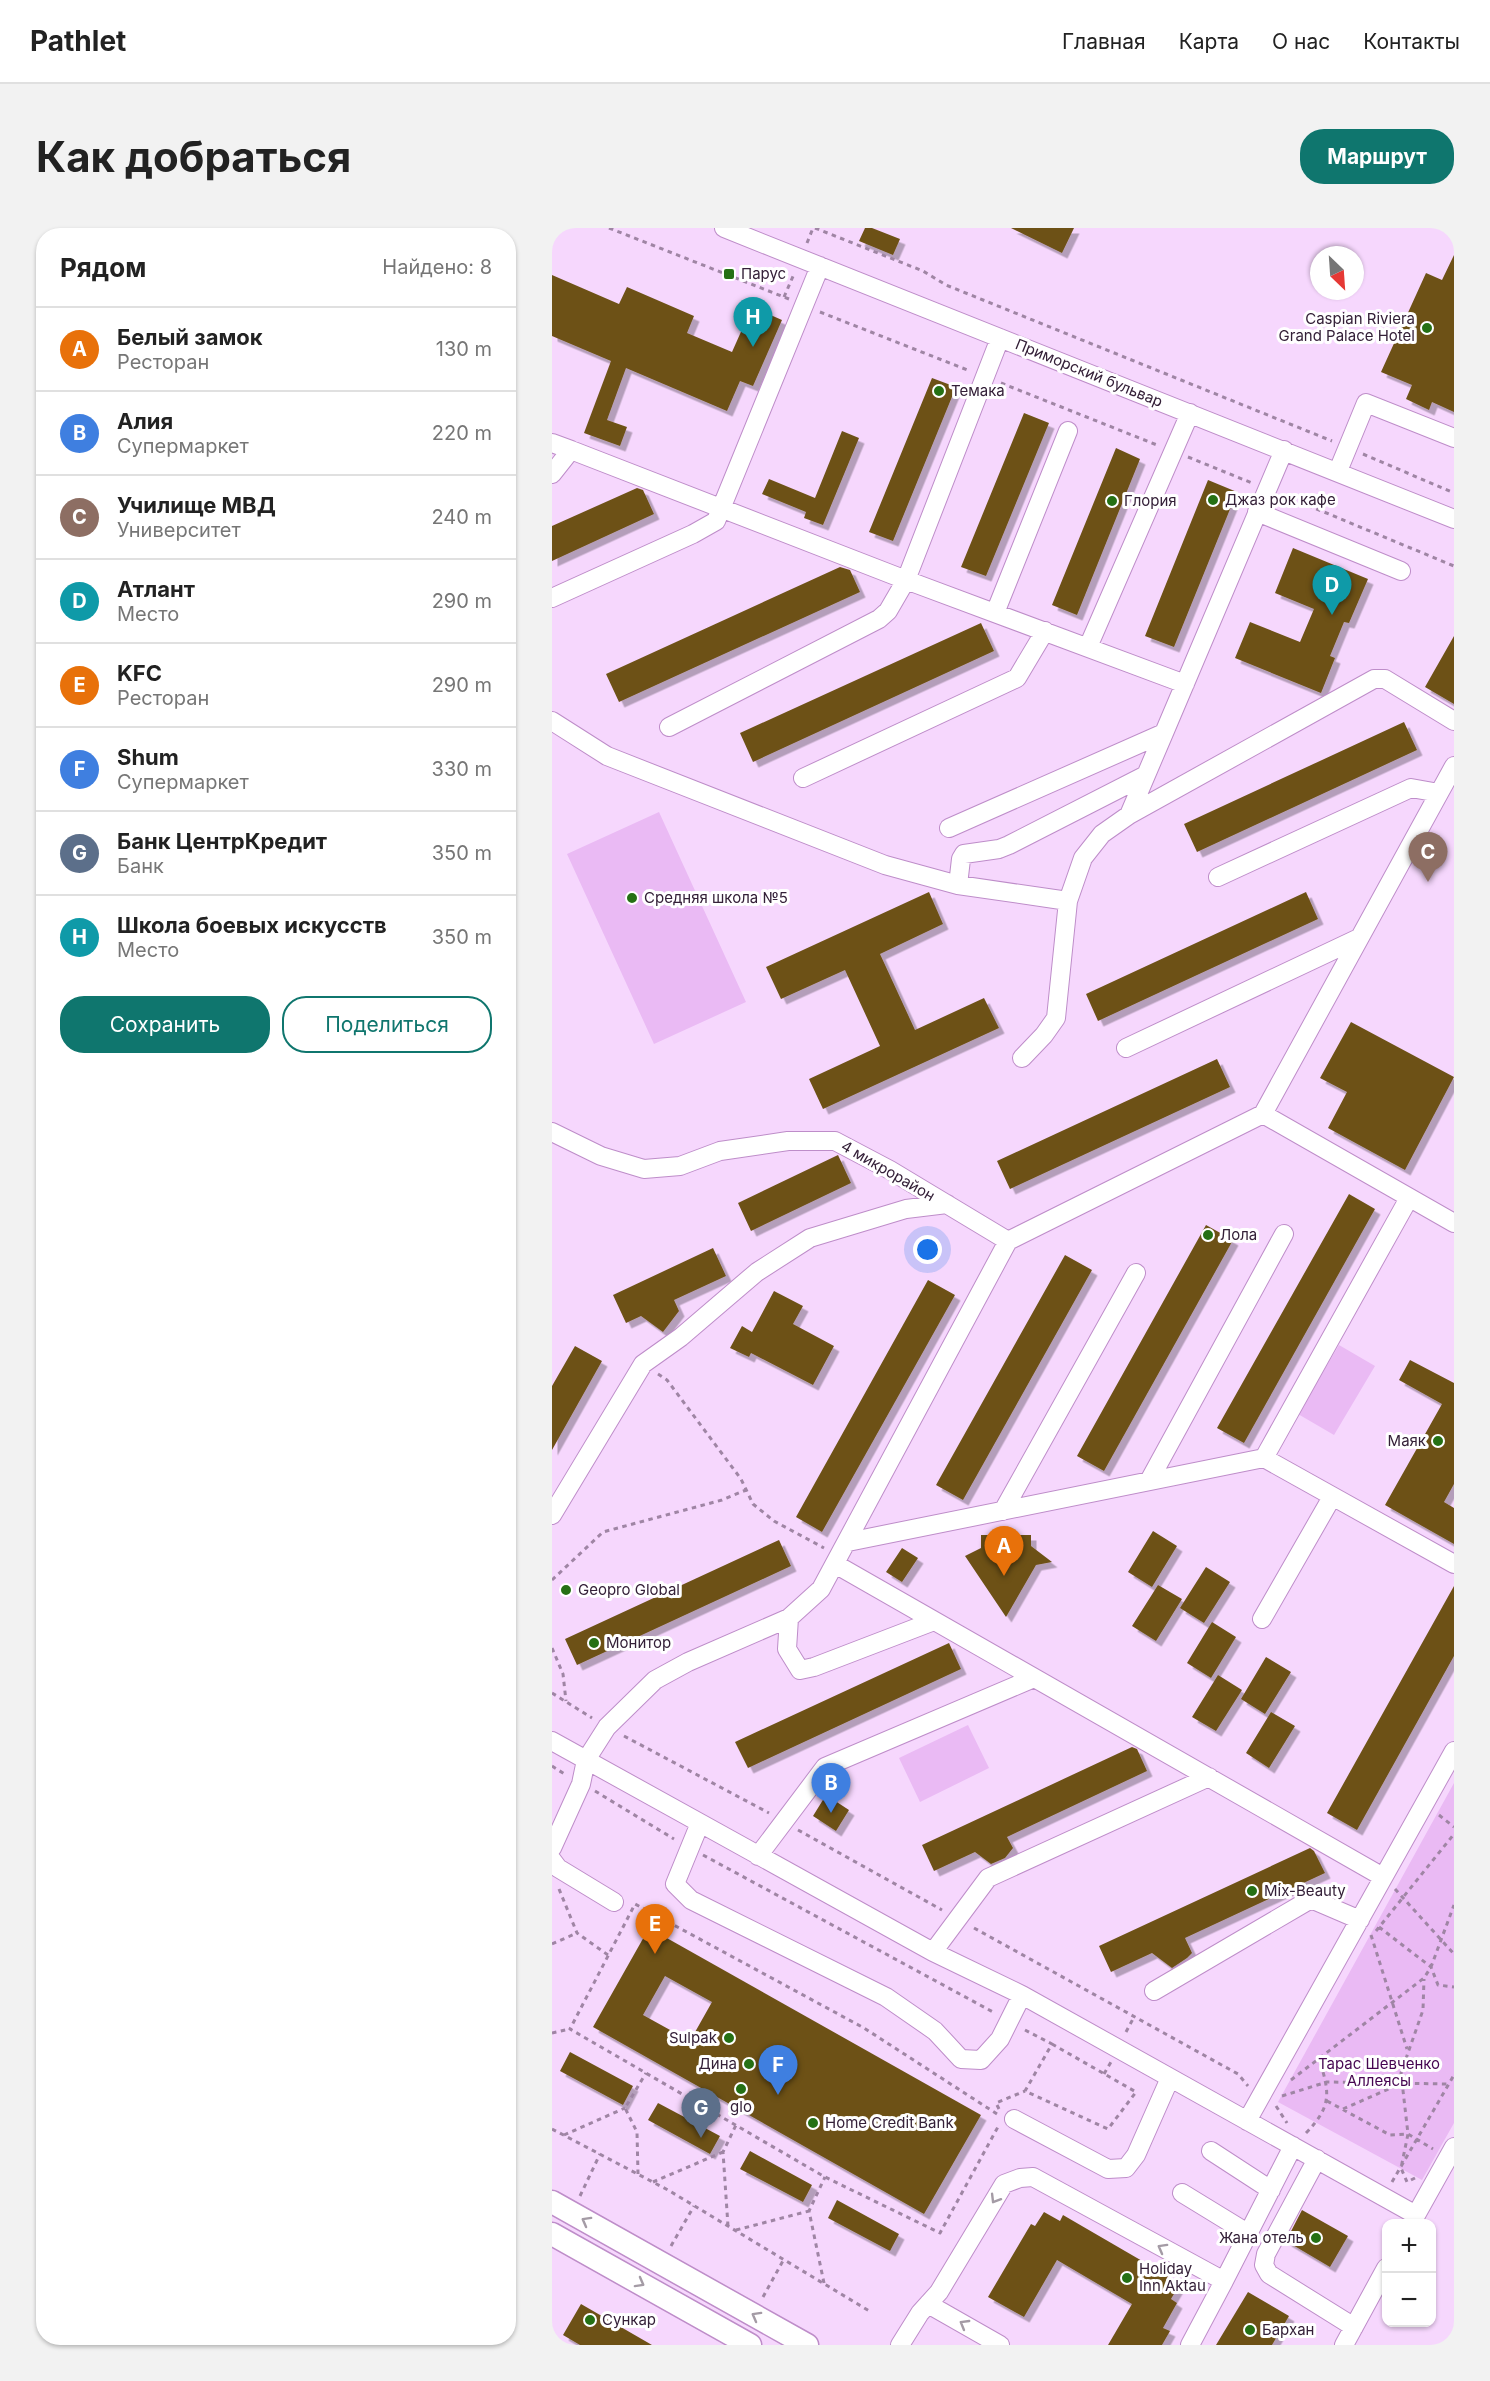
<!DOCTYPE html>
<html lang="ru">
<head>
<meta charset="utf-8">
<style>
  body { margin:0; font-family:Inter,sans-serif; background:#f2f2f2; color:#222 }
  .controls { position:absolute; right:18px; bottom:18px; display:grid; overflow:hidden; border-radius:12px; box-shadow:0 2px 4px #0004 }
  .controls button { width:54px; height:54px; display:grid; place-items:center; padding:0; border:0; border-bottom:2px solid #e0e0e0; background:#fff; color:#222; font:30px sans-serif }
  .compass { position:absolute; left:758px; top:18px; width:54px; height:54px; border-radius:50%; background:#fff; box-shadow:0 2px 4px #0004; rotate:155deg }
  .you { position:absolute; left:376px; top:1022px; width:21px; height:21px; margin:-15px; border:4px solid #fff; border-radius:50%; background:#1a73e8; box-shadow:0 0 0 9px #1a73e833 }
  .badge { display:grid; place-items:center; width:39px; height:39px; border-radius:50%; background:#0f766e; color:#fff; font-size:20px; font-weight:700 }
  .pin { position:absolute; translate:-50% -50px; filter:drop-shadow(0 2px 3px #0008) }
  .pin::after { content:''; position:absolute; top:32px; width:21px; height:18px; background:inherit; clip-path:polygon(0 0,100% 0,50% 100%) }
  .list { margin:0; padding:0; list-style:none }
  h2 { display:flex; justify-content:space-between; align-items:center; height:78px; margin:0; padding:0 24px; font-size:26px }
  h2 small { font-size:20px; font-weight:400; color:#767676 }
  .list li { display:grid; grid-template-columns:39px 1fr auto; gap:18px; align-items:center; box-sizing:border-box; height:84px; padding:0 24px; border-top:2px solid #e0e0e0 }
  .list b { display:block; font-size:22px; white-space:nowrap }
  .list p { margin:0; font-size:20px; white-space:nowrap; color:#767676 }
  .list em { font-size:20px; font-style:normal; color:#767676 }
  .actions { display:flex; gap:12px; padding:18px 24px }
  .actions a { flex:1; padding:14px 0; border:2px solid #0f766e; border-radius:24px; text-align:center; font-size:21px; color:#0f766e }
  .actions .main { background:#0f766e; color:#fff }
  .map { position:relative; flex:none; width:902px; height:2117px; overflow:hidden; border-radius:24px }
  header { display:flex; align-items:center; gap:36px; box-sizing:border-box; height:84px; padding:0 30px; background:#fff; border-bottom:2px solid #e0e0e0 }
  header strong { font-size:28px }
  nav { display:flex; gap:33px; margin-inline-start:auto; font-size:21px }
  .intro { display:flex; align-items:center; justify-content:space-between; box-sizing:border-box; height:144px; padding:0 36px }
  h1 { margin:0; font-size:42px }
  .button { padding:15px 27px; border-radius:24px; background:#0f766e; color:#fff; font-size:21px; font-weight:700 }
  main { display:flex; gap:36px; padding:0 36px }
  aside { flex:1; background:#fff; border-radius:24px; box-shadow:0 2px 4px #0004 }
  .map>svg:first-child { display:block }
  .green { fill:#eabaf4 }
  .building { fill:#6d5119; fill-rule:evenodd; filter:url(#shadow) }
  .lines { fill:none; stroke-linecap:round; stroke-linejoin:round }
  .minor-casing { stroke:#be8dc9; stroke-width:20 }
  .major-casing { stroke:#be8dc9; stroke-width:25 }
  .path { stroke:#9f85a4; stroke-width:3; stroke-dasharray:4.5 4.5; stroke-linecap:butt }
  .minor { stroke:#fff; stroke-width:18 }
  .major { stroke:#fff; stroke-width:22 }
  .oneway { stroke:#a49ba5 }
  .poi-dot { fill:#257014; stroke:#fff; stroke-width:2 }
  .labels { text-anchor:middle; stroke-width:6; stroke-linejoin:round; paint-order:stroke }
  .poi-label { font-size:15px; fill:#342038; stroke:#fff; text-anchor:start }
  .street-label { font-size:15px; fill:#342038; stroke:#fff }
  .park-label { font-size:15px; fill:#460551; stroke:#fff }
</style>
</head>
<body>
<header>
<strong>Pathlet</strong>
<nav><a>Главная</a><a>Карта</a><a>О нас</a><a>Контакты</a></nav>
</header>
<div class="intro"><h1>Как добраться</h1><a class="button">Маршрут</a></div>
<main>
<aside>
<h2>Рядом<small>Найдено: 8</small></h2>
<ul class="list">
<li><span class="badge" style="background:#e8710a">A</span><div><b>Белый замок</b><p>Ресторан</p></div><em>130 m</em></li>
<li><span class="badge" style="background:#3f7fe0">B</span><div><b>Алия</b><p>Супермаркет</p></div><em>220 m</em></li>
<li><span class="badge" style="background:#8d6e63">C</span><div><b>Училище МВД</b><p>Университет</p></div><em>240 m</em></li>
<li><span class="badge" style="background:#0f9aa8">D</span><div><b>Атлант</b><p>Место</p></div><em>290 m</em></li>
<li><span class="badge" style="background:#e8710a">E</span><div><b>KFC</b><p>Ресторан</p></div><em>290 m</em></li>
<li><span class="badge" style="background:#3f7fe0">F</span><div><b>Shum</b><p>Супермаркет</p></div><em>330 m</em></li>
<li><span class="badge" style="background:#5c6f8a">G</span><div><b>Банк ЦентрКредит</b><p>Банк</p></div><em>350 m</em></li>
<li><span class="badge" style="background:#0f9aa8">H</span><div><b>Школа боевых искусств</b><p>Место</p></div><em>350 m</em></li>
</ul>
<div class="actions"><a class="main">Сохранить</a><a>Поделиться</a></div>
</aside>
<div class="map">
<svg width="902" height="2117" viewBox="0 0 902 2117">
  <defs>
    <filter id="shadow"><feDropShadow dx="5.5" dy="5.5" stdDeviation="0" flood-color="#0004"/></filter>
  </defs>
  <rect width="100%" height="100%" fill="#f6d7fd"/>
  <path class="green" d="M107,584l87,190 -92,42 -87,-190z
    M787,1117l36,21 -41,69 -36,-21z
    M416,1497l21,43 -69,34 -21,-44z
    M902,1555v340l-32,57 -144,-78z"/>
  <path class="building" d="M313,0h7l28,11 -7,16 -34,-14z
    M459,0h63l-12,25z
    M902,27v157l-22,-10 -3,8 -23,-11 6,-14 -31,-13 45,-99 16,7z
    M0,47l67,29 8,-17 67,29 -7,17 45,19 20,-45 30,13 -29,66 -13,-5 -13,30 -101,-43 -19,52 20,7 -7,19 -36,-13 27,-72 -59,-25z
    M380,150l24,9 -63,154 -24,-9z
    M472,185l25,10 -63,153 -25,-9z
    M290,203l17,7 -36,87 -19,-7 2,-6 -44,-18 7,-15 46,19z
    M564,220l24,11 -63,156 -25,-10z
    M656,252l29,12 -63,155 -29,-11z
    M85,260l6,2 11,24 -102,47v-35z
    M741,320l75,31 -19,44 -5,-1 -14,34 5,2 -14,35 -86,-35 15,-36 50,20 14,-33 -39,-16z
    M288,339l10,3 10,22 -241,110 -13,-28z
    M429,395l13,28 -241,111 -13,-29z
    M902,408v68l-29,-17z
    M852,494l13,28 -220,102 -13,-28z
    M377,664l14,32 -63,30 35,76 69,-32 15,30 -176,81 -14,-30 71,-33 -35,-76 -64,29 -15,-32z
    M754,664l12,27 -220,102 -12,-27z
    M799,794l103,55 -49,93 -77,-42 19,-36 -27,-14z
    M665,831l13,28 -220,102 -13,-28z
    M286,927l13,28 -100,48 -13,-28z
    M797,966l26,15 -131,234 -27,-15z
    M654,997l27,15 -129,231 -27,-15z
    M161,1020l13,28 -52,24 5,11 -16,21 -22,-16 -15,7 -13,-28z
    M513,1027l27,15 -129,230 -27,-15z
    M376,1052l27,15 -133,237 -26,-15z
    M222,1063l29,15 -10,18 41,22 -21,39 -62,-32 -2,4 -19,-9 12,-22 10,6z
    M23,1118l27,15 -50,89v-64z
    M858,1132l44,23v101l-10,18 10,6v36l-69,-39 57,-101 -43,-24z
    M601,1303l24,15 -25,41 -24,-15z
    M429,1307h50v11l21,16 -16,3 -30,52 -41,-61 16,-8z
    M227,1312l12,26 -214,99 -12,-26z
    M350,1320l16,10 -16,24 -16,-10z
    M654,1339l24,15 -26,41 -24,-15z
    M606,1357l24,14 -26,42 -24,-15z
    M902,1358v70l-97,174 -30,-17z
    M660,1394l24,15 -25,41 -24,-15z
    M397,1415l12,26 -213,99 -13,-26z
    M714,1429l25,15 -26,42 -24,-15z
    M666,1447l24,15 -26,41 -24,-14z
    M719,1484l24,14 -26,42 -23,-15z
    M580,1519l5,2 10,22 -140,66 6,11 -8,10 -14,6 -16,-12 -41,19 -12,-26z
    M274,1567l23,15 -13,21 -23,-15z
    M758,1620l4,3 11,22 -140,65 7,15 -5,5 -15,10 -20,-15 -41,19 -12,-26z
    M97,1700l332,187 -57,99 -331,-187zM113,1748l47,26 -22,39 -47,-26z
    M18,1824l63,34 -10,19 -63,-34z
    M106,1875l62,33 -10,18 -62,-34z
    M198,1923l62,34 -9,17 -63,-33z
    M285,1972l62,34 -9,17 -62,-33z
    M750,1982l46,26 -18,31 -44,-26z
    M492,1984l16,9 3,-6 105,61 -2,4 12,7 -7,12 6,4 -14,25 7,3 -8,14h-54l24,-41 -75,-44 -33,57 -36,-20 43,-73 4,2z
    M696,2064l41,24 -17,29h-56z
    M29,2076l71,41h-72l-17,-10z"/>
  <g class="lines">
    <g class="minor-casing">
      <path id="minor" d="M172,0l730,291
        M0,215l19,7 -19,24
        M19,222l335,130 279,104
        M786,243l28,-68 88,35
        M705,284l144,59
        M0,370l141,-64 23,-13 104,-255
        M443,385l73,-182
        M536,419l102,-234
        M0,493l55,35 278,109 73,20 110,16
        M117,499l210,-108 9,-8 18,-31 94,-242
        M251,550l214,-100 28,-47
        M577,587l35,-82
        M397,600l215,-95 120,-283
        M666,649l193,-89 28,5
        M406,657l3,-26 3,-5 35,-5 10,-4 137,-70
        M574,820l233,-110
        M470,830l22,-23 12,-17 12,-117 15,-43 19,-24 27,-19 245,-136h11l69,42
        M711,886l191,-348
        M0,904l49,24 43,13 36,-3 40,-15 68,-10h47l55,29 118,71
        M712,1230l145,-260
        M597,1253l135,-247
        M451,1283l133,-238
        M0,1287l91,-151 38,-27 76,-65 53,-34 96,-29 41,-5
        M296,1314l416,-84 190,106
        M283,1336l548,313
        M237,1390l-2,31 13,21 14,-3 120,-46
        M710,1391l70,-122
        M0,1513l381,211 89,43 394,220
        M148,1595l-25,61 16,16 195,97 49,34 26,28 20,1 19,-21 22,-44
        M0,1620l29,-64 5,-24 21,-33 48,-47 33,-18 101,-44 32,-29 187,-348 255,-127 191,109
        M206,1628l67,-89 209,-89
        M0,1632l6,8 56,34
        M381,1724l55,-74 221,-101
        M602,1763l157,-92 49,21
        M462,1891l94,50 18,-1 10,-13 34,-77
        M695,1893l207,-370
        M659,1923l60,39
        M765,1931l-51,95 -2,11 5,9 85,53
        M630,1965l67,41
        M859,1996l43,-77
        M672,2053l69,-135
        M376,2076l72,41
        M348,2117l20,-32 19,-21 65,-108 16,-6 13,-1 191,104 -34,64
        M792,2117l42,-77"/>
    </g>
    <g class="major-casing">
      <path id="major" d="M0,1974l255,143
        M0,2006l198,111"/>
    </g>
    <path class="path" d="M57,0l180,71
      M263,0l108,43 23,14 386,156
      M255,15l6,-15
      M232,69l10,-23
      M268,84l150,59
      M449,155l156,62
      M811,226l91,39
      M636,229l64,26
      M731,267l171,71
      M106,1146l9,6 74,99 12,25 21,17 50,27
      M0,1352l51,-48 119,-32 24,-10
      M0,1420l11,26 3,27
      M0,1465l40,25
      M72,1508l145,77
      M0,1538l14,9
      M43,1563l79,48
      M887,1587l15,12
      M246,1602l144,80
      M151,1627l290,157
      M7,1661l18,44 31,22
      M843,1661l59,65
      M827,1699l52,40 7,18 16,2
      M422,1700l264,146 10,12
      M824,1703l78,-97
      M819,1707l36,114
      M0,1716l25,-11
      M473,1802l27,14
      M574,1804l8,-15
      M0,1805l18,-4
      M500,1816l84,48 -28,37 -83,-38z
      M552,1846l7,-12
      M739,1852l133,-102 7,-11 23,-62
      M730,1868l45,-14 122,2
      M775,1873l63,34 18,-1 25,15
      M724,1878l11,17
      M447,1881l-3,-6 29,-12
      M791,1881l57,-25
      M445,1886l-133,-86 -229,-124 -65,125 255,148 115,56 59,-108
      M0,1901l116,61 203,122
      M754,1905c26,-27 24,-40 13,-74
      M12,1907l61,-27
      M86,1946l-1,-42 -12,-24 21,-35
      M863,1950l-8,4 -6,-14 7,-34 -7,-61 22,-63 1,-31
      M101,1954l70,-30
      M840,1954l62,-107
      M28,1968l20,-42
      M176,1998l-5,-74 13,-27
      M184,2002l73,-19
      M119,2018l23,-40
      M272,2055l-15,-72 16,-34
      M211,2069l21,-38"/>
    <use href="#minor" class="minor"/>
    <use href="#major" class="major"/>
  </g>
  <defs><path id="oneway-chevron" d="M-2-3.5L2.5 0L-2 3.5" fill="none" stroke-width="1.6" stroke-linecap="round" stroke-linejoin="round" transform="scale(1.5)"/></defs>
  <g class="oneway">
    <use href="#oneway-chevron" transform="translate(443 1971) rotate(121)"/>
    <use href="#oneway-chevron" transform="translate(34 1993) rotate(-151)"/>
    <use href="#oneway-chevron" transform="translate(610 2020) rotate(-151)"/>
    <use href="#oneway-chevron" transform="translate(88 2055) rotate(29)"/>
    <use href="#oneway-chevron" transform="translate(204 2088) rotate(-151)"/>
    <use href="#oneway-chevron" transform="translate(412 2096) rotate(-150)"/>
  </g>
  <g class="poi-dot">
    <rect x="171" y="40" width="12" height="12" rx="3"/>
    <circle cx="875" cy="100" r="6"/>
    <circle cx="387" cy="163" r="6"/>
    <circle cx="661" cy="272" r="6"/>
    <circle cx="560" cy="273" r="6"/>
    <circle cx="80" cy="670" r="6"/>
    <circle cx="656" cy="1007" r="6"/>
    <circle cx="886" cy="1213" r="6"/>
    <circle cx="14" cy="1362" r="6"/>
    <circle cx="42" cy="1415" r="6"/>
    <circle cx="700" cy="1663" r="6"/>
    <circle cx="177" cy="1810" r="6"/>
    <circle cx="197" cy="1836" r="6"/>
    <circle cx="189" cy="1861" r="6"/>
    <circle cx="261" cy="1895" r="6"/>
    <circle cx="764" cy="2010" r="6"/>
    <circle cx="575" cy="2050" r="6"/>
    <circle cx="38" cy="2092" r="6"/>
    <circle cx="698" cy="2102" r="6"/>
  </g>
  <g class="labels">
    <g class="poi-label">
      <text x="189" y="51">Парус</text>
      <text x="863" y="96" text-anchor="end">Caspian Riviera<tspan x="863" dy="17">Grand Palace Hotel</tspan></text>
      <text x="399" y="168">Темака</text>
      <text x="673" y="277">Джаз рок кафе</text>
      <text x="572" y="278">Глория</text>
      <text x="92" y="675">Средняя школа №5</text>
      <text x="668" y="1012">Лола</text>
      <text x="874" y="1218" text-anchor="end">Маяк</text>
      <text x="26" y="1367">Geopro Global</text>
      <text x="54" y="1420">Монитор</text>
      <text x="712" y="1668">Mix-Beauty</text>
      <text x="165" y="1815" text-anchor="end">Sulpak</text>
      <text x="185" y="1841" text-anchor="end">Дина</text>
      <text x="189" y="1884" text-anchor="middle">glo</text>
      <text x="273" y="1900">Home Credit Bank</text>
      <text x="752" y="2015" text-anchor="end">Жана отель</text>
      <text x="587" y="2046">Holiday<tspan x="587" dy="17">Inn Aktau</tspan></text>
      <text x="50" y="2097">Сункар</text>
      <text x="710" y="2107">Бархан</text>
    </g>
    <g class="street-label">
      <text transform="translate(537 145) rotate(22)" y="5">Приморский бульвар</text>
      <text transform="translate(336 943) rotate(30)" y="5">4 микрорайон</text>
    </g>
    <g class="park-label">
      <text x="827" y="1841">Тарас Шевченко<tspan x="827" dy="17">Аллеясы</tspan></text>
    </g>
  </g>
</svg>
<div class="controls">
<button>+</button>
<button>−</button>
</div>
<svg class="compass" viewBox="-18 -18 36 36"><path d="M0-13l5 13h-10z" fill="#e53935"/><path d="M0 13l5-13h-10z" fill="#767676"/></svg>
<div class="you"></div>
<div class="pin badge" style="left:452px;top:1348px;background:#e8710a">A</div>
<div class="pin badge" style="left:279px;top:1585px;background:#3f7fe0">B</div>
<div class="pin badge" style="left:876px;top:654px;background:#8d6e63">C</div>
<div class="pin badge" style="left:780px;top:387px;background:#0f9aa8">D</div>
<div class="pin badge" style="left:103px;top:1726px;background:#e8710a">E</div>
<div class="pin badge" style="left:226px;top:1867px;background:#3f7fe0">F</div>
<div class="pin badge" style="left:149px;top:1910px;background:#5c6f8a">G</div>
<div class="pin badge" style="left:201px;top:119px;background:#0f9aa8">H</div>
</div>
</main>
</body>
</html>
